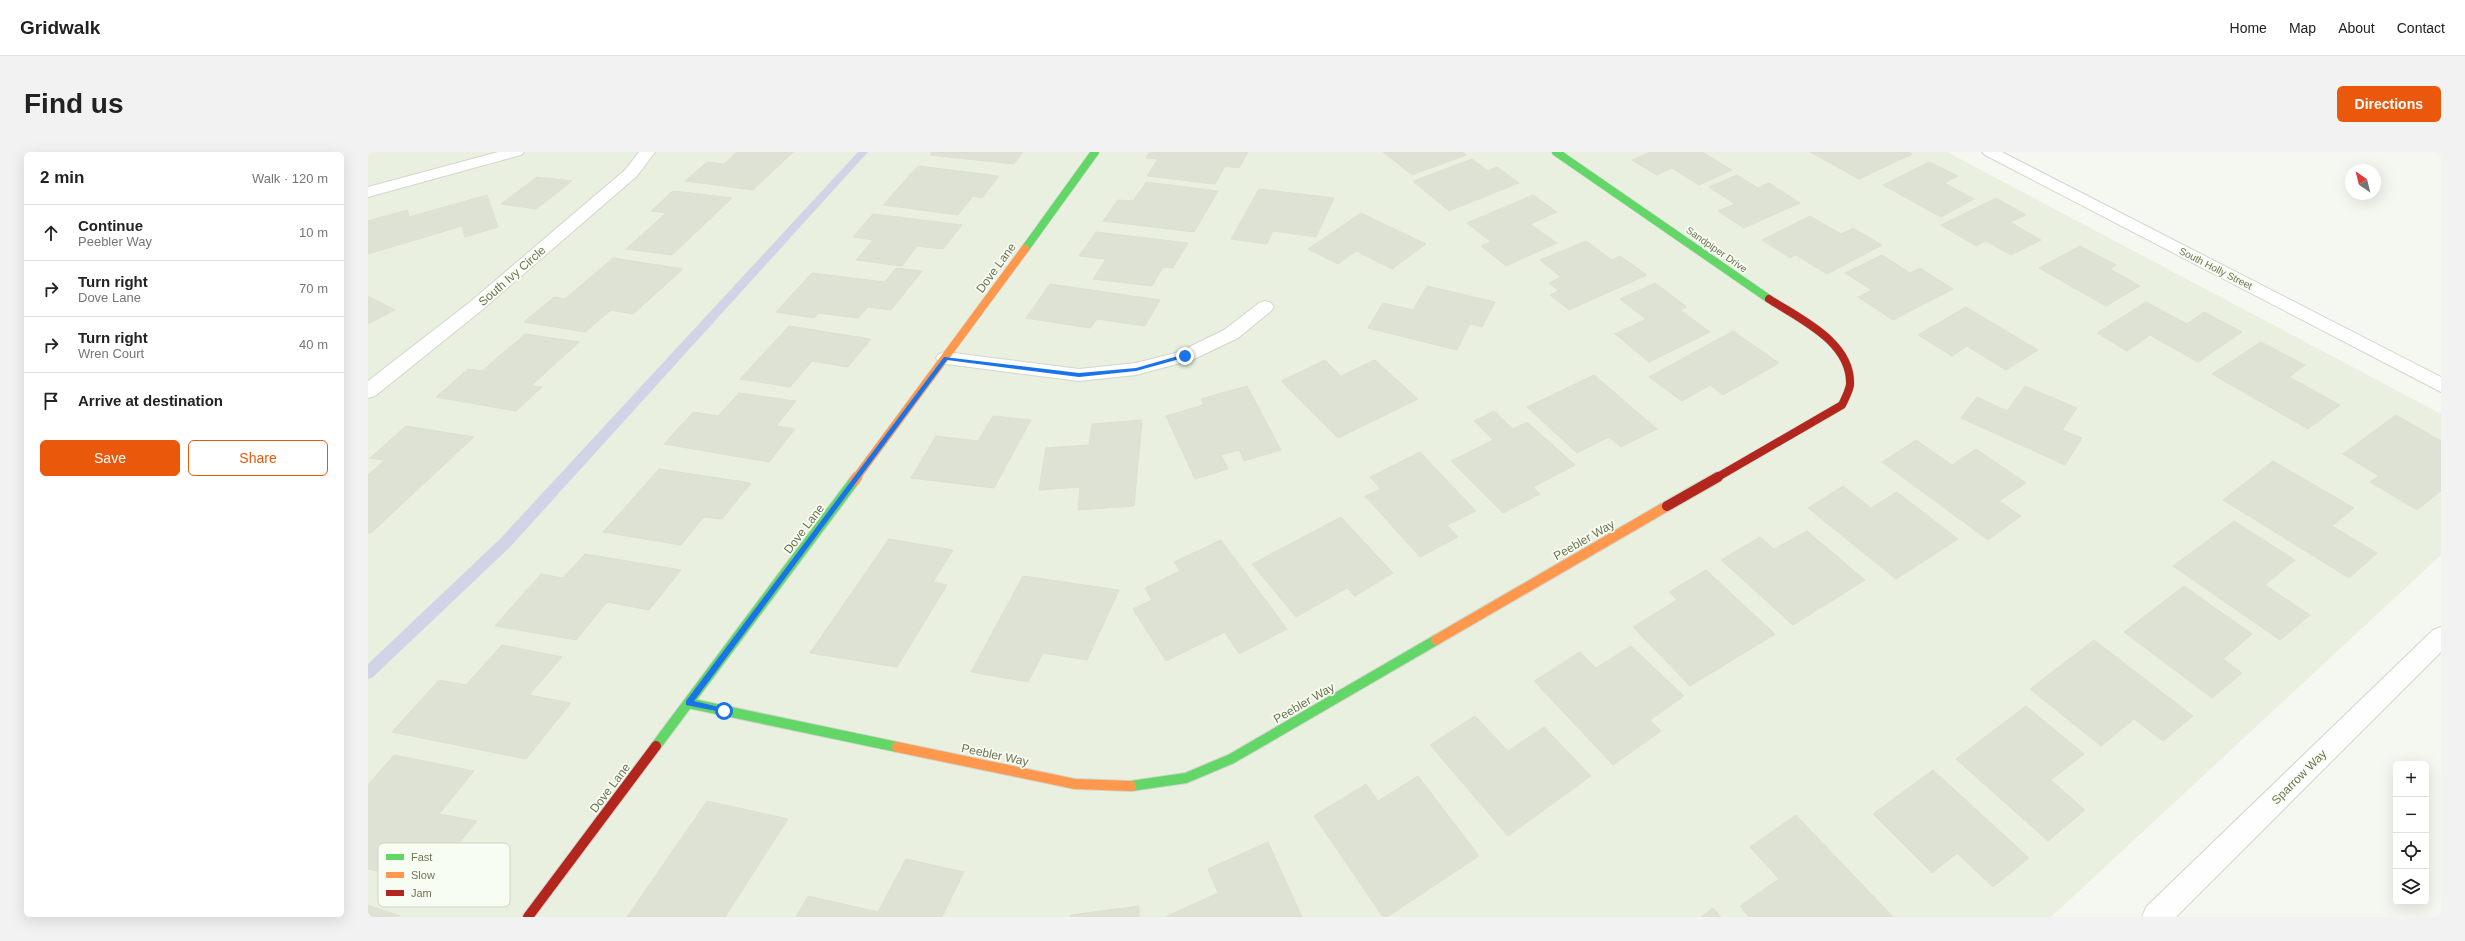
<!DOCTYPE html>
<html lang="en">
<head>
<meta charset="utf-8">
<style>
  body { margin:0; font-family:Helvetica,sans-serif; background:#f2f2f2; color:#222 }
  .controls { position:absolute; right:12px; bottom:12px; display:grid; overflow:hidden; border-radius:6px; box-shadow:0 4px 16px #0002 }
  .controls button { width:36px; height:36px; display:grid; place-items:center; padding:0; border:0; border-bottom:1px solid #e0e0e0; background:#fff; color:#222; font:20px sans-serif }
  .compass { position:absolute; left:1977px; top:12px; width:36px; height:36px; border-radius:50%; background:#fff; box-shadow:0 4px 16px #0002; rotate:325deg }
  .stop { position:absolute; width:12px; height:12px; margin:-9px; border:3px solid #1a73e8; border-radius:50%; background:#fff }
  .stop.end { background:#1a73e8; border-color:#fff; box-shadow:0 1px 4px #0008 }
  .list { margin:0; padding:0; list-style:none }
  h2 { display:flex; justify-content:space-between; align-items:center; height:52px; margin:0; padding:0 16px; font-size:17px }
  h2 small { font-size:13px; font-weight:400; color:#767676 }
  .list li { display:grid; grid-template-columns:26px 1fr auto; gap:12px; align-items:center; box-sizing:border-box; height:56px; padding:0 16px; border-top:1px solid #e0e0e0 }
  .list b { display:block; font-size:15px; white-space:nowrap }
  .list p { margin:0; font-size:13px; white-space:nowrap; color:#767676 }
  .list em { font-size:13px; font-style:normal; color:#767676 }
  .actions { display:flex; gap:8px; padding:12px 16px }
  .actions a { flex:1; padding:9px 0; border:1px solid #ea580c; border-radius:6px; text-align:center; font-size:14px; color:#ea580c }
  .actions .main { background:#ea580c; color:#fff }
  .icon { flex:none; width:22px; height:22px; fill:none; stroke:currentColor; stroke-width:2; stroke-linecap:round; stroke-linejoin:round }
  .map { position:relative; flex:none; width:2073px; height:765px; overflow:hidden; border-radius:6px }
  header { display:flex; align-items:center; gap:24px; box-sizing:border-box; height:56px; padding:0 20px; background:#fff; border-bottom:1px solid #e0e0e0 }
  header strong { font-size:19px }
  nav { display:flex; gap:22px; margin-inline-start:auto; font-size:14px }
  .intro { display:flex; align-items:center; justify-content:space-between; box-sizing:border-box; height:96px; padding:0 24px }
  h1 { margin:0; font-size:28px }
  .button { padding:10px 18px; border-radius:6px; background:#ea580c; color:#fff; font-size:14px; font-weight:700 }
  main { display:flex; gap:24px; padding:0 24px }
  aside { flex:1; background:#fff; border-radius:6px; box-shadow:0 4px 16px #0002 }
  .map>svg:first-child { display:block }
  .residential { fill:#e9f0df }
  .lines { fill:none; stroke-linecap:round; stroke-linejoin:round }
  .stream { fill:#d1d3e7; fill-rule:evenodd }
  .building { fill:#dee2d5; stroke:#dce0d2 }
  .street-casing { stroke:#d2d6cc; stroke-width:2 }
  .fast-far1-casing { stroke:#d1d4ca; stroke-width:9 }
  .fast-casing { stroke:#d1d4ca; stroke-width:12 }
  .slow-far1-casing { stroke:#d1d4ca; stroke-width:9 }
  .slow-casing { stroke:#d1d4ca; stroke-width:12 }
  .jam-far1-casing { stroke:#d1d4ca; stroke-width:9 }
  .jam-casing { stroke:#d1d4ca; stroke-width:12 }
  .street { fill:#fdfefd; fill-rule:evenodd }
  .fast-far1 { stroke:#63d668; stroke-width:8 }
  .fast { stroke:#63d668; stroke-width:10 }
  .slow-far1 { stroke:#ff974d; stroke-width:8 }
  .slow { stroke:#ff974d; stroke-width:10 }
  .jam-far1 { stroke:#b3261e; stroke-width:8 }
  .jam { stroke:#b3261e; stroke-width:10 }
  .route { fill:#1a73e8 }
  .labels { text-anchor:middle; stroke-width:3.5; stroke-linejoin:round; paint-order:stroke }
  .far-street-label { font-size:10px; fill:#6d7451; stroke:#f8fdf3 }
  .street-label { font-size:12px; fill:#6d7451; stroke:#f8fdf3 }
  .key { fill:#f8fdf3; stroke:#ced4c2; stroke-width:1 }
  .key-label { font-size:11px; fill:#6d7451 }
</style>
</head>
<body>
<header>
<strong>Gridwalk</strong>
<nav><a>Home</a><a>Map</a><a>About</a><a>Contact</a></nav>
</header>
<div class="intro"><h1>Find us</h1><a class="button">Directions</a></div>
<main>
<aside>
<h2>2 min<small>Walk · 120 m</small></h2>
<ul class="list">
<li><svg class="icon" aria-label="ahead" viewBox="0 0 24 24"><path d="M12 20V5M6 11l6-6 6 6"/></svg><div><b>Continue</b><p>Peebler Way</p></div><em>10 m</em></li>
<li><svg class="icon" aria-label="right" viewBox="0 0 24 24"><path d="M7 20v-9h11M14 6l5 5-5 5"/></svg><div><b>Turn right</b><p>Dove Lane</p></div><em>70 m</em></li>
<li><svg class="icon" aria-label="right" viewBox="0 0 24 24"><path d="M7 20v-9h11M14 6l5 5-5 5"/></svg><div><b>Turn right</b><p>Wren Court</p></div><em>40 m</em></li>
<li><svg class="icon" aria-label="arrive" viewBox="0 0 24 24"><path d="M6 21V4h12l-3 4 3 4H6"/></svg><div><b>Arrive at destination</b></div></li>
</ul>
<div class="actions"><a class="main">Save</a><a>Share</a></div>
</aside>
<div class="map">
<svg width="2073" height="765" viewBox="0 0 2073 765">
  <rect width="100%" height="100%" fill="#f4f8f0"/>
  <path class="residential" d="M0,0h1579l494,262v141l-390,362h-1683z"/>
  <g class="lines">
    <path class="stream" d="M490,0h10l-358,395 -137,130 -5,2v-15l132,-125z"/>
  </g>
  <path class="building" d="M369,0h56l-40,38 -68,-9 22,-19 17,2z
    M564,0h91l-9,12 -84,-9z
    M782,0h98l-9,16 -14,-2 -10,18 -68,-8 11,-17 -12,-1z
    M1015,0h79l4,3 -54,20z
    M1283,0h51l30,18 -33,15 -27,-17 -15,7 -25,-15z
    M1442,0h99l3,2 -53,25z
    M1104,7l16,12 9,-4 22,16 -70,28 -36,-30z
    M1561,10l29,14 -14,7 30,16 -33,18 -58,-32z
    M550,14l81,10 -17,22 -9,-2 -15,19 -75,-10z
    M1369,23l21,13 11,-5 31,20 -56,25 -26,-17 17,-7 -26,-17z
    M169,25l35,4 -36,28 -35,-5z
    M778,30l72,9 -24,41 -91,-11 15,-21 15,1z
    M891,37l75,9 -18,39 -43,-6 -6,13 -36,-5z
    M305,39l59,7 -60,57 -46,-6 40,-36 -15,-2z
    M119,43l11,32 -33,10 -3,-11 -94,28v-33l39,-11 2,7z
    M1165,43l24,17 -27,12 27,19 -51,23 -25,-20 10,-4 -24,-19z
    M1628,46l30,17 -16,7 31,18 -30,15 -25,-14 -10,5 -35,-21z
    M993,61l65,31 -34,25 -36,-18 -18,13 -30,-15z
    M505,62l89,11 -19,24 -26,-3 -15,20 -46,-6 17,-20 -20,-3z
    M1442,64l31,18 12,-6 29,17 -55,29 -31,-19 -6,3 -28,-18z
    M728,80l92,11 -15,25 -10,-1 -11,19 -59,-7 13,-20 -27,-3z
    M1218,89l26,19 8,-4 27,19 -78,35 -19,-15 9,-4 -10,-8 12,-6 -21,-17z
    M1712,94l36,19 -6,4 30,17 -34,20 -67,-38z
    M1514,103l28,18 10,-5 33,21 -60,31 -35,-23 14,-7 -27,-17z
    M245,106l70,11 -50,45 -22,-4 -26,22 -61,-10 30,-25 11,2z
    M528,116l26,3 -31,39 -23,-3 -10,11 -40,-5 -4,5 -38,-6 36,-39 73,9z
    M1287,131l32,24 -7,3 30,22 -61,30 -34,-28 31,-15 -26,-20z
    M682,132l110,16 -15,26 -48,-7 -7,9 -64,-10z
    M1059,134l68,16 -13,25 -12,-3 -13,26 -89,-22 15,-25 30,7z
    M0,144l27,14 -27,14z
    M1778,150l41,22 17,-12 38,20 -44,30 -48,-27 -23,16 -30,-18z
    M1598,155l72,43 -32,20 -39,-24 -15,10 -34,-21z
    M421,174l82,13 -23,28 -36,-6 -22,26 -50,-8z
    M1365,179l46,32 -56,32 -13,-10 -28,16 -33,-24z
    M157,182l54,8 -48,44 11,1 -26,24 -80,-14 32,-28 14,2z
    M1893,190l44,23 -16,12 51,28 -32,24 -96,-55z
    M957,208l16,16 34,-16 43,39 -80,39 -57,-57z
    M1226,223l63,54 -36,18 -12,-10 -32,16 -50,-46z
    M879,234l34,64 -37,11 -5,-11 -18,5 7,14 -33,10 -29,-63 38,-11 -3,-6z
    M1657,234l52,22 -15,22 20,8 -17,27 -104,-47 16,-21 30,14z
    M371,241l57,8 -20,25 19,3 -26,33 -105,-18 29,-32 25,4z
    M1126,259l19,18 14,-7 48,43 -42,22 7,7 -37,19 -52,-52 42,-21 -19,-19z
    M2028,263l45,26v50l-24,19 -47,-28 9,-6 -36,-22z
    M625,264l38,4 -37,68 -83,-10 25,-42 42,5z
    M774,268l-8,86 -56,4 2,-23 -41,3 7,-42 43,-3 3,-21z
    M38,274l68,11 -103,96h-3v-58l17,-15 -15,-2z
    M1548,288l36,25 24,-16 50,34 -27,18 22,15 -33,24 -106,-78z
    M1052,300l56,59 -29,14 11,12 -38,20 -55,-61 16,-7 -11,-12z
    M1905,309l81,47 -22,18 45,27 -28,25 -126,-78z
    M291,317l92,14 -29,36 -18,-2 -23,28 -78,-13z
    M1475,334l28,22 26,-16 61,47 -62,40 -88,-71z
    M973,365l52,56 -38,23 -8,-8 -51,29 -44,-53z
    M1866,369l61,39 -30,25 45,30 -30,25 -107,-74z
    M1439,379l58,49 -72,45 -72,-65 39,-23 14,12z
    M521,387l64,11 -20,32 14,3 -50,82 -87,-14z
    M853,388l66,89 -48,25 -14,-22 -59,29 -33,-52 19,-9 -7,-12 35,-17 -6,-9z
    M217,402l96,16 -32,40 -42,-8 -31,38 -81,-14 46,-52 22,4z
    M1338,418l69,64 -85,52 -57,-59 44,-27 -8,-8z
    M655,424l96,14 -32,70 -44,-7 -15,29 -57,-10z
    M1816,434l68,48 -29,25 19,14 -30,25 -88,-66z
    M1726,488l99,76 -30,25 -29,-22 -33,27 -71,-57z
    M134,493l60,12 -33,38 42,8 -45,56 -134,-27 47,-52 27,5z
    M1263,494l53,50 -34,24 11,11 -48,34 -79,-84 46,-29 16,16z
    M1658,554l58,48 -33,26 34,30 -37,31 -92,-82z
    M1107,564l33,35 36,-24 47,49 -83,60 -78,-91z
    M26,603l80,16 -35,43 38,7 -49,60 -60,-12v-84z
    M1565,618l96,88 -36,29 -36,-34 -25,20 -59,-59z
    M1050,624l61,80 -92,61h-4l-69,-101 52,-32 12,17z
    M339,649l81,18 -63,98h-98z
    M1428,663l97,102h-144l-9,-11 39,-27 -29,-32z
    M900,690l34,75h-137l53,-24 -10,-24z
    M538,707l58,13 -22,45h-146l12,-21 70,16z
    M0,753l32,11 -32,1z
    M771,754v11h-69l1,-2z
    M1345,756l8,9h-20z"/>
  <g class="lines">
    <g class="street-casing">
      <path id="street" d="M130,0h26l-3,3 -153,42v-10z
        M271,0h16l-18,24 -155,134 -107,86 -7,2v-17l102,-79 155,-132z
        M1614,0h20l439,225v15l-456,-237z
        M897,149l6,2 3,4 -3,4 -33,27 -46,22 -56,15 -57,6 -133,-17 -7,-2 -3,-4 3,-4 7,-2 133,17 57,-6 43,-11 45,-22 35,-27z
        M2073,475v25l-265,265h-34l4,-10 287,-277z"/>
    </g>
    <g class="fast-far1-casing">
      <path id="fast-far1" d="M1188,0l213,147
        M657,97l70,-97"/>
    </g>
    <g class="fast-casing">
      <path id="fast" d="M320,551l209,44
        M288,594l198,-265
        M763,634l55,-8 45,-19 205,-119"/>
    </g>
    <g class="slow-far1-casing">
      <path id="slow-far1" d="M488,326l169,-229"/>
    </g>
    <g class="slow-casing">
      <path id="slow" d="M486,329l3,-4
        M1068,488l231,-134
        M529,595l178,37 56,2"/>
    </g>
    <g class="jam-far1-casing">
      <path id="jam-far1" d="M1348,326l126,-73c3,-6 7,-14 8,-20 2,-43 -50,-66 -81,-86"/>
    </g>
    <g class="jam-casing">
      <path id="jam" d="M1299,354l51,-29
        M160,765l128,-171"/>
    </g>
    <use href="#street" class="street"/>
    <use href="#fast-far1" class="fast-far1"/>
    <use href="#fast" class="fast"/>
    <use href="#slow-far1" class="slow-far1"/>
    <use href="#slow" class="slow"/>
    <use href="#jam-far1" class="jam-far1"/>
    <use href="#jam" class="jam"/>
  </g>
  <path class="route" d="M817,202l2,3 -51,14 -57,6 -132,-17 -253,341 33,8v4l-41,-8v-4l258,-344 135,16 57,-5z"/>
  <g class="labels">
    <g class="far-street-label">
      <text transform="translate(1349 97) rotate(35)" y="4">Sandpiper Drive</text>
      <text transform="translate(1848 116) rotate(27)" y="4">South Holly Street</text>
    </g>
    <g class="street-label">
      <text transform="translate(628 116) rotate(-54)" y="4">Dove Lane</text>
      <text transform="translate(144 124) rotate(-41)" y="4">South Ivy Circle</text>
      <text transform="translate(436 377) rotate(-53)" y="4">Dove Lane</text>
      <text transform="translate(1216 388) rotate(-30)" y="4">Peebler Way</text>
      <text transform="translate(936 551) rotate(-30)" y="4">Peebler Way</text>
      <text transform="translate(627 603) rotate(12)" y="4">Peebler Way</text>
      <text transform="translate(1931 625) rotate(-45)" y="4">Sparrow Way</text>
      <text transform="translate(242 636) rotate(-53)" y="4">Dove Lane</text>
    </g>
  </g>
  <rect x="10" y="691" width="132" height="64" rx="6" class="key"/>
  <rect x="18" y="702" width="18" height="6" fill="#63d668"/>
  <rect x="18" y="720" width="18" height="6" fill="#ff974d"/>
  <rect x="18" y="738" width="18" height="6" fill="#b3261e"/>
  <g class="key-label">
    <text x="43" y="709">Fast</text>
    <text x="43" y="727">Slow</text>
    <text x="43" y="745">Jam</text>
  </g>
</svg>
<div class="controls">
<button>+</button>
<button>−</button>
<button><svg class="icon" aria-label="locate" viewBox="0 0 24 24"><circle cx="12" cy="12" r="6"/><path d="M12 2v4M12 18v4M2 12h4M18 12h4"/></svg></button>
<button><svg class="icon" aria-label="layers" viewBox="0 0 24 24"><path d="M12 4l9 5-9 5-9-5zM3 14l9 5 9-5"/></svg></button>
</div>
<svg class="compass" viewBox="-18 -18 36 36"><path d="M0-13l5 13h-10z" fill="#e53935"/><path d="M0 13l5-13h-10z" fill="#767676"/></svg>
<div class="stop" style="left:356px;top:559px"></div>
<div class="stop end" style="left:817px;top:204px"></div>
</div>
</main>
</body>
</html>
